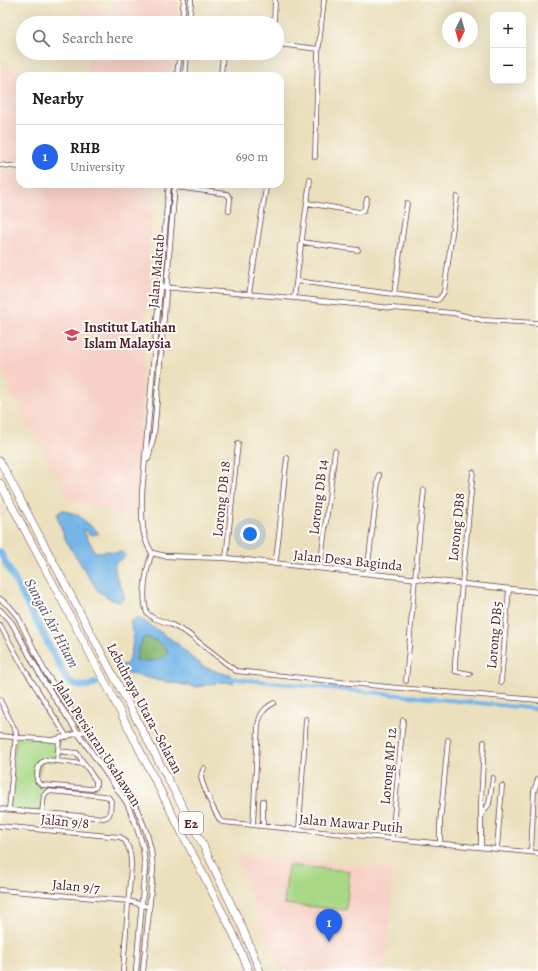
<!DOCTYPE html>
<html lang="en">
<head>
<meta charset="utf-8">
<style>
  body { margin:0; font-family:Alegreya,serif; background:#f2f2f2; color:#202124 }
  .controls { position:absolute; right:12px; top:12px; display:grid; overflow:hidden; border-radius:8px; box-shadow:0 4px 16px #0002 }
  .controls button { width:36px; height:36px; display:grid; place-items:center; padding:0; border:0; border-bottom:1px solid #e0e0e0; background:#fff; color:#202124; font:20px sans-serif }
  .compass { position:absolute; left:442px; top:12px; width:36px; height:36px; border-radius:50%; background:#fff; box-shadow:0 4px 16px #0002; rotate:185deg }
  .you { position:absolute; left:250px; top:534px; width:14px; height:14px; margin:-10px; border:3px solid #fff; border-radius:50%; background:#1a73e8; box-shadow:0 0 0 6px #1a73e833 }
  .badge { display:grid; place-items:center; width:26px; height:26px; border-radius:50%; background:#2563eb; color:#fff; font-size:13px; font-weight:700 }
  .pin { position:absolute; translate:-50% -33px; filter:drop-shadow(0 1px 2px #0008) }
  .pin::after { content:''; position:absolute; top:21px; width:14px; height:12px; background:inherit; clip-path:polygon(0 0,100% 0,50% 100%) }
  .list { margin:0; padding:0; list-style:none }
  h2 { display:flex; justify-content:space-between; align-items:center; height:52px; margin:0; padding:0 16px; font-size:17px }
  h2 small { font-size:13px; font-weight:400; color:#757577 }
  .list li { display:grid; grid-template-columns:26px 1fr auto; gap:12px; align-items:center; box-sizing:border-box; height:64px; padding:0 16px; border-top:1px solid #e0e0e0 }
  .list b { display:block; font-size:15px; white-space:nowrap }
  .list p { margin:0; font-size:13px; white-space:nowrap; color:#757577 }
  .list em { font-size:13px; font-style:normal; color:#757577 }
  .icon { flex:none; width:22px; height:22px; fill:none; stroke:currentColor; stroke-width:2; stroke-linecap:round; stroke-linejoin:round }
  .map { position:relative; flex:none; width:538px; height:971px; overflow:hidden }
  .search { position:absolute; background:#fff; box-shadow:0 4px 16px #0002; left:16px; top:16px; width:268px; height:44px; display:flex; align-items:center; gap:10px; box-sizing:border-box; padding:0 14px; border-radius:22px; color:#757577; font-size:15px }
  .panel { position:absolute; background:#fff; box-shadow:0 4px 16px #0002; left:16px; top:72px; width:268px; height:116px; border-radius:12px }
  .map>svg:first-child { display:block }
  .built { fill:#f7d1c6 }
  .green { fill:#a8d886; stroke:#797c58 }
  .forest { fill:#86b873; stroke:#686c4f }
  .water { fill:#74b5e8; stroke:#5f6a8a; fill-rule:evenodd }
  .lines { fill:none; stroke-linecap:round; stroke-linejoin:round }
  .canal { stroke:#74b5e8; stroke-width:4 }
  .river { stroke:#74b5e8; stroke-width:7 }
  .minor-casing { stroke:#623c41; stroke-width:5.5 }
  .tertiary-casing { stroke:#623c41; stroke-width:6 }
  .motorway-casing { stroke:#623c41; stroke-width:8 }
  .minor { stroke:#fff; stroke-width:4 }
  .tertiary { stroke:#fff; stroke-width:4.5 }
  .motorway { stroke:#fff; stroke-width:7 }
  .labels { text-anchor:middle; stroke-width:4; stroke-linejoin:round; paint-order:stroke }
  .shield { fill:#fdfcf7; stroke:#806168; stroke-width:1 }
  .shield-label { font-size:13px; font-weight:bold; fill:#4a1f2b }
  .street-label { font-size:14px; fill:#4a1f2b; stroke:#fdfcf7 }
  .poi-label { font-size:14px; font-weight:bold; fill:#4a1f2b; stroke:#fdfcf7; text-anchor:start }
  .water-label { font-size:15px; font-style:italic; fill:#59546d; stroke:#fdfcf7 }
</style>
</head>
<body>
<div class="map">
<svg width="538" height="971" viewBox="0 0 538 971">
  <rect width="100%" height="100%" fill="#fdfcf7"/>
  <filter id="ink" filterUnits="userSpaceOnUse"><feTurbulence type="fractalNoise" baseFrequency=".025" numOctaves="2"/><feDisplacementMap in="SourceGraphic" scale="8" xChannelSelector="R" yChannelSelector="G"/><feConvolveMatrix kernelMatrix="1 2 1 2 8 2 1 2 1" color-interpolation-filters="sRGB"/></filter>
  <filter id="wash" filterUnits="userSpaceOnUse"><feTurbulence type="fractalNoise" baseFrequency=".012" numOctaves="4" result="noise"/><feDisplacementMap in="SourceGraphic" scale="16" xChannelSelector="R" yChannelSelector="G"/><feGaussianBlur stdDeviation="0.9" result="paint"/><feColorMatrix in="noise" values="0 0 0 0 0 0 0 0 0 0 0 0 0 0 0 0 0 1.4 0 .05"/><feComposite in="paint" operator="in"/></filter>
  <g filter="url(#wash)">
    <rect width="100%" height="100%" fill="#ebe0bd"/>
    <path class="built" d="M117,0h61l-2,23h-101l12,-21 23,13z
      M89,53h84l-2,23h-85z
      M0,68l78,7v1h-58v86l-20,-2z
      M0,169l20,1v14h134l-6,82 4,4 1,18 -7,16 -11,215 -65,-18 -59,-108 -11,-27z
      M235,854l159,15 -8,102h-104l-26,-59z"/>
    <path class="green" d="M16,737l43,3 -2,21h-14l-6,17 11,13 -3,2 -3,19 -33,-3z
      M288,865l62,6 -4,39 -62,-6z"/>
    <path class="forest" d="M144,637c9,1 16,6 23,12l1,4c-7,10 -20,8 -30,8l-2,-1 2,-10z"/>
    <path class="water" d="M63,510l15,5 21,18c-3,2 -7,2 -10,1l-4,-4h-2l12,22 14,-1 7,2 7,-1 3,4 -11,7c-2,17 9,22 9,35l-5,4 -7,-2 -14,-9 -32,-50 -9,-25 1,-3z
      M138,617l40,27 13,13 13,10 17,6 9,1 4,9 -14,-1 -23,5 -41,-7 -27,-7 -9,1 -4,-8 11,-2c6,-14 8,-27 3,-42zM144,637c9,1 16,6 23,12l1,4c-7,10 -20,8 -30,8l-2,-1 2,-10z"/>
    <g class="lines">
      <path class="canal" d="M228,678l310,31"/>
      <path class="river" d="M0,552l67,128c12,7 17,8 29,3"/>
    </g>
  </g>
  <g filter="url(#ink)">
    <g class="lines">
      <g class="minor-casing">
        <path id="minor" d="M274,23l1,-23
          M277,44l42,5
          M221,76l2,-23
          M315,157l3,-104 6,-53
          M0,165l20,2
          M175,187l52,7 3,4 -1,13
          M307,203l52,9 5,-2 3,-11
          M302,242l56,8
          M297,281l140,19 3,-2 4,-6 13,-95
          M161,287l133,11 98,10 61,5 29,7 56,3
          M249,294l17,-107
          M394,295l13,-92
          M294,298l16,-118
          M152,553c-6,16 -11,44 -5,60l6,5 17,6 17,9 49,38 152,16 150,13
          M226,558l12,-115
          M275,564c6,-35 7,-70 12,-106
          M320,568l15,-117
          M367,573l12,-98
          M0,625l25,45 42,67
          M470,674l-15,-3v-8l7,-80 11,-111
          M406,681l9,-103 9,-88
          M501,682l8,-93
          M0,700l16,32 -7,77
          M0,736l53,4 33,-9
          M58,751l19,2 17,25 2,3v6l-4,2 -50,-4 -5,-4c0,-9 0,-19 10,-21l37,4
          M57,761l2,-21
          M204,768c-1,3 -3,6 -3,9 1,7 16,42 21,45l316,31
          M0,809l104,9c8,-1 6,-10 7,-17l-3,-4 -3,-1 -57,-5 -4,4 -2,17
          M481,815l8,-11 4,-26
          M253,825l5,-100c2,-11 6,-17 16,-22
          M0,826l120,11c10,5 11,19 11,29l-8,105
          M263,826v-25
          M299,829l7,-110
          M392,838l11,-118
          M440,842v-19l8,-83
          M481,847v-46l3,-59
          M497,848l5,-62
          M531,852l3,-61 4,-12
          M0,890l129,11 20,6"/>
      </g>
      <g class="tertiary-casing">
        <path id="tertiary" d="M182,23l2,-23
          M189,23l2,-23
          M177,76l3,-23
          M185,76l2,-23
          M169,184l-27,309c0,20 -2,42 10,60l13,3 61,2 312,34
          M148,459l6,-25 21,-250
          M0,599l9,7 9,11 27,55 88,128 13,31 5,19 2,19 -10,102
          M0,610l12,13 31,57 35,53 49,70 10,25 6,19 2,20 -9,104"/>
      </g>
      <g class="motorway-casing">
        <path id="motorway" d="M0,461l204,386 39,82 17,42
          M0,483l106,201 127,249 16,38"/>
      </g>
      <use href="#minor" class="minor"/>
      <use href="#tertiary" class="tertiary"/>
      <use href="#motorway" class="motorway"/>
    </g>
  </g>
  <defs>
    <g id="university-bare" transform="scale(1.2)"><path d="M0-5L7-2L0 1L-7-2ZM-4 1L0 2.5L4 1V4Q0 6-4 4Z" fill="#d1495b" stroke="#fdfcf7" stroke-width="2.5" paint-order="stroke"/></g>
  </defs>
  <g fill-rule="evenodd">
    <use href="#university-bare" x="72" y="335"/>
  </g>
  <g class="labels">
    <rect class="shield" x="179" y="812" width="24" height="22" rx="3"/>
    <g class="shield-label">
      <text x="191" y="828">E2</text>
    </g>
    <g class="street-label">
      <text transform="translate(156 271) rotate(-85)" y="5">Jalan Maktab</text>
      <text transform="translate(318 497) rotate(-83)" y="5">Lorong DB 14</text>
      <text transform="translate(221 499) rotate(-84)" y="5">Lorong DB 18</text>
      <text transform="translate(456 527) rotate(-84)" y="5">Lorong DB8</text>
      <text transform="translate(348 560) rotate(6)" y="5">Jalan Desa Baginda</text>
      <text transform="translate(494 635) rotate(-85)" y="5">Lorong DB5</text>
      <text transform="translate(145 708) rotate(62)" y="5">Lebuhraya Utara–Selatan</text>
      <text transform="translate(98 743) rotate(57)" y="5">Jalan Persiaran Usahawan</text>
      <text transform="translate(388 766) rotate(-85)" y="5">Lorong MP 12</text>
      <text transform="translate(65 821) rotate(5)" y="5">Jalan 9/8</text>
      <text transform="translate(351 823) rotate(5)" y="5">Jalan Mawar Putih</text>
      <text transform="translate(76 886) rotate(5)" y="5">Jalan 9/7</text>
    </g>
    <g class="poi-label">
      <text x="84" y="332">Institut Latihan<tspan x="84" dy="16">Islam Malaysia</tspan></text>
    </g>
    <g class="water-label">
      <text transform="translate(52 623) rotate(62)" y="5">Sungai Air Hitam</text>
    </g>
  </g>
</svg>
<div class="controls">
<button>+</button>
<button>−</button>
</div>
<svg class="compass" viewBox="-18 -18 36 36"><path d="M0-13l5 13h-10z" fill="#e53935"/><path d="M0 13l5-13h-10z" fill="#757577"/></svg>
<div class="you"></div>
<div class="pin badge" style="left:329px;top:942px">1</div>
<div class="search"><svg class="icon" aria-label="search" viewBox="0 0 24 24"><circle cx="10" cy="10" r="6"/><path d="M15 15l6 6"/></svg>Search here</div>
<section class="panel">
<h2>Nearby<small></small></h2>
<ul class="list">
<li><span class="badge">1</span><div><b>RHB</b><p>University</p></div><em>690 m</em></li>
</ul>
</section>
</div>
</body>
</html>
